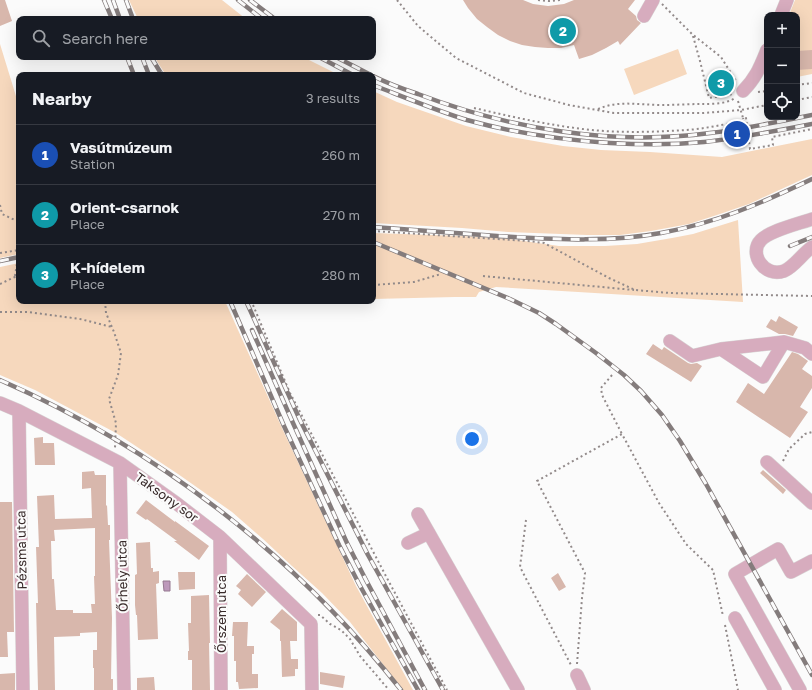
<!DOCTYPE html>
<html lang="en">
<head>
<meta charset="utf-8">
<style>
  body { margin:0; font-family:"Golos Text",sans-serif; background:#242831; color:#f1f3f6 }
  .controls { position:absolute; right:12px; top:12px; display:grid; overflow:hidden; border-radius:8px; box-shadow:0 4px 16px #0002 }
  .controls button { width:36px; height:36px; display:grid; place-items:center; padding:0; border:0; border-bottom:1px solid #363941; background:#171b24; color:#f1f3f6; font:20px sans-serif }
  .you { position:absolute; left:472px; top:439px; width:14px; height:14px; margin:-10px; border:3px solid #fff; border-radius:50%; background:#1a73e8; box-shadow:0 0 0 6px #1a73e833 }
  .badge { display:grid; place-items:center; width:26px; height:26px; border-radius:50%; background:#9fb498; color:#fff; font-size:13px; font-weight:700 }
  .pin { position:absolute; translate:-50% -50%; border:2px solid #fff; box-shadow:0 1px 4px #0006 }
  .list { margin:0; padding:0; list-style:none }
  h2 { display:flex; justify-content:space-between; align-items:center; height:52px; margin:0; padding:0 16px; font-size:17px }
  h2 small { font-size:13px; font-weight:400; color:#9ea1a6 }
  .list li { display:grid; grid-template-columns:26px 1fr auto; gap:12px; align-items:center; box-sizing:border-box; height:60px; padding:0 16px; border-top:1px solid #363941 }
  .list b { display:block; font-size:15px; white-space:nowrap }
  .list p { margin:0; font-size:13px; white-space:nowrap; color:#9ea1a6 }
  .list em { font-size:13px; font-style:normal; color:#9ea1a6 }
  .icon { flex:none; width:22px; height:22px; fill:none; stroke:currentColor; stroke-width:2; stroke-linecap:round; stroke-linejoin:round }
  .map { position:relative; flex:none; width:812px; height:690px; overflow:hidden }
  .search { position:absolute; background:#171b24; box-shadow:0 4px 16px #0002; left:16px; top:16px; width:360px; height:44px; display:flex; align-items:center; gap:10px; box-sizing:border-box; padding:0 14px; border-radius:8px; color:#9ea1a6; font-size:15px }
  .panel { position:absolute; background:#171b24; box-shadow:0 4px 16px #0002; left:16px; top:72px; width:360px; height:232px; border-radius:8px }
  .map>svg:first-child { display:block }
  .green { fill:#f6d8bd }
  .water { fill:#bd99bb; stroke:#957890 }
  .building { fill:#d8b7ac; fill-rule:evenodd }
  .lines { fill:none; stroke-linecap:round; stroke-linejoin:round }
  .minor-casing { stroke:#d8d5d5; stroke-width:14 }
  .path { stroke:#928a8a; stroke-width:2; stroke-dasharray:2 3; stroke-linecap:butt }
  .minor { stroke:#d7acbe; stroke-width:13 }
  .rail-casing { stroke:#847c7c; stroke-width:4.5 }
  .rail { stroke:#fbfbfb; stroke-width:3; stroke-dasharray:9; stroke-linecap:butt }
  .labels { text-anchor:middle; stroke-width:4; stroke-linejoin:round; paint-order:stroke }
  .street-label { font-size:13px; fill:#382a2a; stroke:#fbfbfb }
</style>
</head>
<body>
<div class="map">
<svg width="812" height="690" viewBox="0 0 812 690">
  <rect width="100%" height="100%" fill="#fbfbfb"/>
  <path class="green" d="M129,0h93l24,19h-108z
    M795,0h17v74l-15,3v-62h-8z
    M0,44l19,62v148l-19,4z
    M678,49l9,25 -53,21 -10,-26z
    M155,57h148l36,18h-173l-8,-12z
    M373,91l24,11 69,24 45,11 52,9 38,4 49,2 72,5 90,-18v36l-63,29 -32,11 -28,9 -38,7 -31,4h-33l-79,-3 -46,-4 -89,-5z
    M738,220l5,82 -247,-15 -17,5 -3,5h-21l-82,2v-66l89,3 48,3 49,7h46l32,-2 35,-6 21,-4z
    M19,263v38h206l57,127 74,158 57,104h-10l-53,-68 -28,-29 -30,-27 -29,-27 -31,-27 -54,-38 -62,-41 -81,-43 -35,-15v-108z"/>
  <path class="water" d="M163,581h7v10h-6z"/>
  <path class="building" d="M0,0h5l7,21 -12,5z
    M463,0h60l10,4 15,2 16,-2 10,-4h61l-7,9 8,7 1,4 4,3 -21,22 -2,-4 -12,7 -14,7 -13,4 -5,-14 -13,3h-13l-13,-1 -13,-2 -12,-4 -12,-6 -11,-8 -10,-8 -9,-11z
    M812,50v19l-15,1v-19z
    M779,316l19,11 -5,9 -8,-2h-6l-13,-7 5,-8 5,3z
    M653,344l9,6 2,-3 24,16 3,1 6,-1 5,3 -11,16 -45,-28z
    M792,352l6,2 10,7 -6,8 10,7v12l-12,19 8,5 -18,26 -54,-36 12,-19 16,11z
    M43,437v6h11l1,22h-20l-1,-27z
    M763,470l23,20 -3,4 -23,-21z
    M94,471l1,4h11v31l1,-1 1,20h2v15h-1l3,78 -1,61h2v11h-19v-22h-1v-18h4v-18l-17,1v3l-26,1 1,53h-17l-2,-87h2l-2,-56h3l-2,-51 17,-1 1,24 37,-1 -1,-30 -9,1v-17zM95,528v48h-1l1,28h-4l1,9h-19v-3h-17l-2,-31h-2l-1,-38h4l-1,-11z
    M146,500l29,22v-1l34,25 -10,14 -25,-19h3l-30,-22 -1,1 -10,-7z
    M0,502h12l2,130h-7l1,25h-8z
    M150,542l1,26h2v4l6,-1v12l-3,1 2,55 -20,1 -1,-25h-1l-1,-10v-30l2,-1 -1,-31z
    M178,572h17v17l-16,1z
    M558,573l8,14 -7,4 -8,-13z
    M247,574l19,18 -14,15 -14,-13 3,-4 -5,-4z
    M209,595l1,48h-1l1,47h-18v-30h-4v-9h1l-1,-28h3v-27z
    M282,609l15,13v19h-7l1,18h7v10h-3v7l-13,1 -1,-36h-1v-11l-10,-8z
    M233,622h15l-1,24h7v8h-2v20h6v14l-19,1 -1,-7h-2v-21h-2v-25h-2z
    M320,672l25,4 -2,12 -23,-4z
    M15,673v17h-15v-16z
    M154,677l1,13h-18v-12z"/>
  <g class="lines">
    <g class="minor-casing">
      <path id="minor" d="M781,15l6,-15
        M644,16l9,-16
        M743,91c13,-13 17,-24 24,-41
        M812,219c-14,5 -41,11 -51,21 -13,13 3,38 23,31 10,-4 18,-17 28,-24
        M670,341l22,15 29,-7 63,-7 21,6 7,6
        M721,349l42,28 21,-35
        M0,403l19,8 101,52 56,40 44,34 91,87 1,66
        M19,411l4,279
        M767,462l45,41
        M120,463l4,227
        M418,514l100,176
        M220,537l1,153
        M408,543l21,-10
        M735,618l40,72
        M577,675l7,15
        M800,690l-65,-116 43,-25 13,23 21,-11"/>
    </g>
    <path class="path" d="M397,0l21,26 38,32 68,35 45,12 45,8h90l37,-3 26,-5
      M538,0l11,1 11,-1
      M662,4l30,30 29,23 15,24
      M693,36l7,25 9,37 24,-4
      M797,85l15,-2
      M758,92l9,-1
      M797,100l15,-3
      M738,101l5,17h3l4,31 23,-4 -1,-8 40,-8
      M474,108c39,9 78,18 118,22 31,3 63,2 94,0 19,-1 38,-6 58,-9l-1,-3
      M598,109c21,-9 41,-4 64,-4 13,0 27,-1 40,-1 11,0 24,0 33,-6
      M0,205l2,9 17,8
      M373,231l155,10 16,2 65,35 26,12 35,3 142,3
      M0,253l19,-3
      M15,276l4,-25
      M483,276l151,14
      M0,284l19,-9
      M373,285l41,-3 27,-8
      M105,301l1,12 8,19 7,21 -3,22 -9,24 7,24 -1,25
      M253,305l37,88 98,187 59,110
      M0,312h28l52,7 32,8
      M612,375l-11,13 1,7 20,39
      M783,461l6,-12 16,-15 7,-2
      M526,520l-6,47 51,98
      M318,615h2l10,9 11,6 9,9 10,17 29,34
      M725,625l13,65
      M577,664l5,-66 3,-25 -48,-92 85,-47 37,69 27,41 27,26 10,46"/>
    <use href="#minor" class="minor"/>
    <g class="rail-casing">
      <path id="rail" d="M104,0l8,19
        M113,0l7,19
        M126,0l7,19
        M238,0l24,19
        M250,0l25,19
        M127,57l7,18
        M142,57l7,18
        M151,57l11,18
        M319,57l34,18
        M336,57l35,18
        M373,76c14,7 30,13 45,18 92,35 194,52 292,39 34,-4 68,-11 102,-18
        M373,85c31,12 62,25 94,35 47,13 95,20 143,23 32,2 63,2 94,-1 36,-4 72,-11 108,-18
        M373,227c41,3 83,6 124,9 56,3 109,7 164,-3 55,-10 101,-30 151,-54
        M373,242l137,57 29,14 17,11 40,29 28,22 17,16 21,24 18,26 26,43 106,191
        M790,246l22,-9
        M0,261l19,-4
        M230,301l54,125 55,119 20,39 59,106
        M246,301l54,119 68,135 75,135
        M252,330l41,93 54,120 20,39 58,108
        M0,380c157,69 295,175 401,310"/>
    </g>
    <use href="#rail" class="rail"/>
  </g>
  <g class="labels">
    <g class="street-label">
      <text transform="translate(167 497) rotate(36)" y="5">Taksony sor</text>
      <text transform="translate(21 550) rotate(-91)" y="5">Pézsma utca</text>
      <text transform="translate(122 576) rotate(-91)" y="5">Őrhely utca</text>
      <text transform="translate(221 614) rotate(-90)" y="5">Őrszem utca</text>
    </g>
  </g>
</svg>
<div class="controls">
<button>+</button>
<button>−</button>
<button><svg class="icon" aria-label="locate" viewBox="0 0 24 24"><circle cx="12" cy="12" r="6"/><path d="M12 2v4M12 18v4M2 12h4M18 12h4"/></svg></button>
</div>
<div class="you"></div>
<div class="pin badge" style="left:737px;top:134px;background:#1a4fb4">1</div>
<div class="pin badge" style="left:563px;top:31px;background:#0f9aa8">2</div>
<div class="pin badge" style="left:721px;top:83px;background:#0f9aa8">3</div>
<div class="search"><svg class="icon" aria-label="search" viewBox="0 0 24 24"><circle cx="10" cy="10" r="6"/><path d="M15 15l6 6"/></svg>Search here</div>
<section class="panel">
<h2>Nearby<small>3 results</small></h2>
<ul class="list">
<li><span class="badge" style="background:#1a4fb4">1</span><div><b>Vasútmúzeum</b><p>Station</p></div><em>260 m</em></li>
<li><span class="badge" style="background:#0f9aa8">2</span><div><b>Orient-csarnok</b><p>Place</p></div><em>270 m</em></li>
<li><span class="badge" style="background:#0f9aa8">3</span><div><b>K-hídelem</b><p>Place</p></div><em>280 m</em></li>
</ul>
</section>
</div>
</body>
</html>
